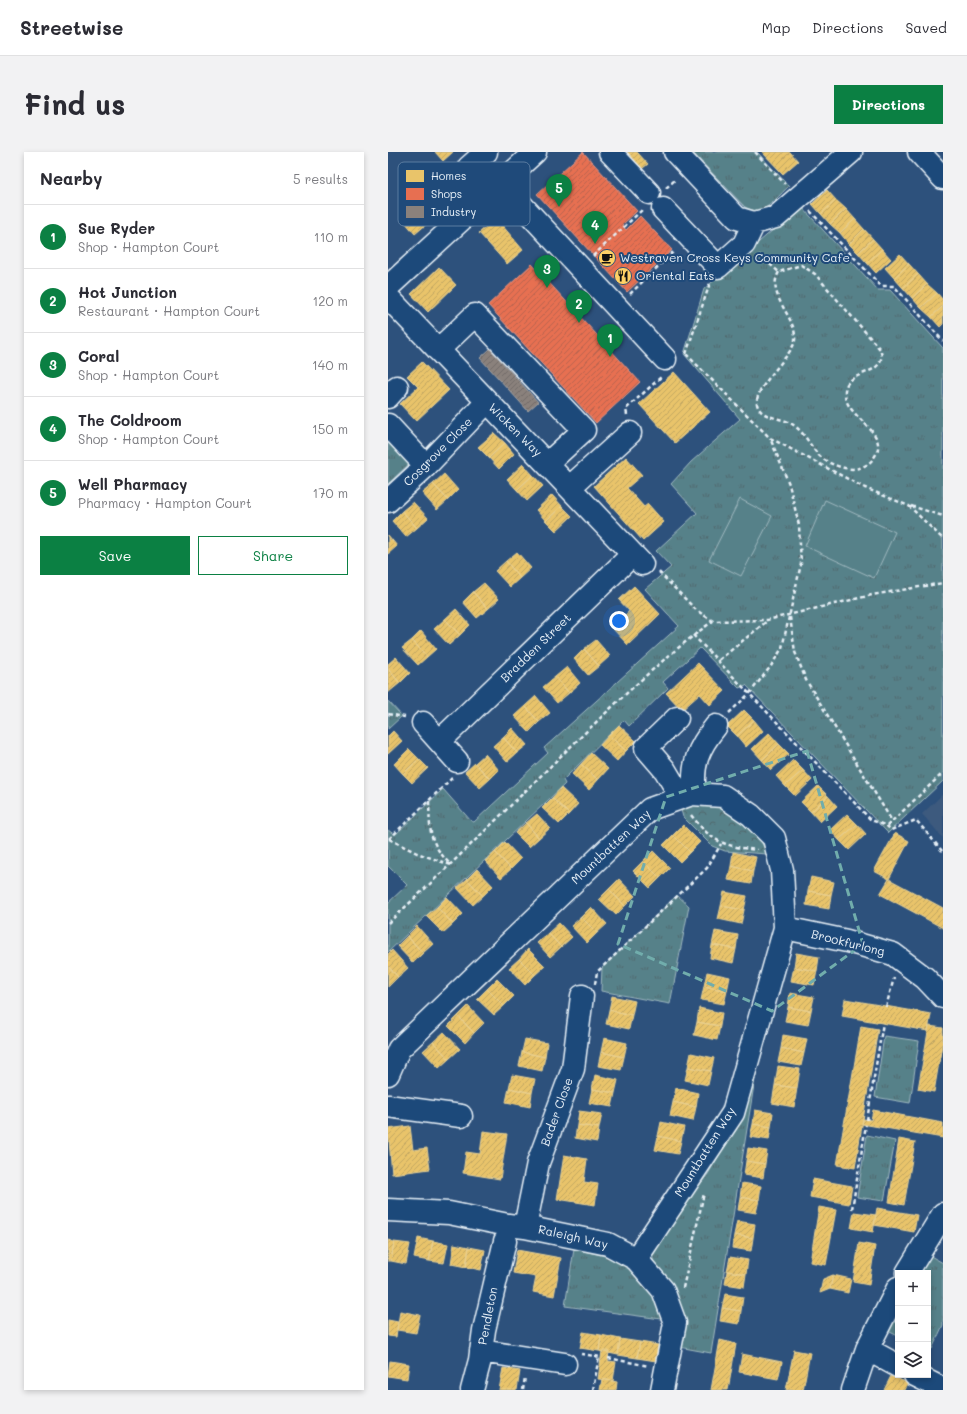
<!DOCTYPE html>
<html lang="en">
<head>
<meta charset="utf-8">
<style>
  body { margin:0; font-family:Mali,sans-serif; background:#f2f2f3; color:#2b2b33 }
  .controls { position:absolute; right:12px; bottom:12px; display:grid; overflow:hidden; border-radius:0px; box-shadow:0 2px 6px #0003 }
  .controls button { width:36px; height:36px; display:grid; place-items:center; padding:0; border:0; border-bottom:1px solid #e1e1e2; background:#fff; color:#2b2b33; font:20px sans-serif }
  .you { position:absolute; left:231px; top:469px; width:14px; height:14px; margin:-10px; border:3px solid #fff; border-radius:50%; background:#1a73e8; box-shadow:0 0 0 6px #1a73e833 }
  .badge { display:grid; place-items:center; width:26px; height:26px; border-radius:50%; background:#0b8043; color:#fff; font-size:13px; font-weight:700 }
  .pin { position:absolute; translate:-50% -33px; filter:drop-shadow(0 1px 2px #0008) }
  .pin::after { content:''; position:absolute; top:21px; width:14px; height:12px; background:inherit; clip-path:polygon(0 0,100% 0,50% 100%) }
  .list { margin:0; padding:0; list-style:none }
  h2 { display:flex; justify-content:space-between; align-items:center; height:52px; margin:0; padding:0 16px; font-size:17px }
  h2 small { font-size:13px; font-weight:400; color:#7c7c81 }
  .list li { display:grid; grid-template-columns:26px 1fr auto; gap:12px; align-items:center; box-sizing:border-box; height:64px; padding:0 16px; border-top:1px solid #e1e1e2 }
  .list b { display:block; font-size:15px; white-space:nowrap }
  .list p { margin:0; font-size:13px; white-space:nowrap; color:#7c7c81 }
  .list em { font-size:13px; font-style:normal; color:#7c7c81 }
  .actions { display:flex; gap:8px; padding:12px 16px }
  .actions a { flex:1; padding:9px 0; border:1px solid #0b8043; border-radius:0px; text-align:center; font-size:14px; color:#0b8043 }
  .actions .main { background:#0b8043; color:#fff }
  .icon { flex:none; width:22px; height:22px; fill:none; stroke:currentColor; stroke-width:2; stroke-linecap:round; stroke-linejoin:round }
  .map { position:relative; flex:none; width:555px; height:1238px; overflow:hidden; border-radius:0px }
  header { display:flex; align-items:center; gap:24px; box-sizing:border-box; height:56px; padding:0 20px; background:#fff; border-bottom:1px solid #e1e1e2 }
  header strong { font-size:19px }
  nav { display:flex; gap:22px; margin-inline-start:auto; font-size:14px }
  .intro { display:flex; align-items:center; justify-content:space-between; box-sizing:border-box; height:96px; padding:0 24px }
  h1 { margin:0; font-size:28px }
  .button { padding:10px 18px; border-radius:0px; background:#0b8043; color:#fff; font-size:14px; font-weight:700 }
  main { display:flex; gap:24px; padding:0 24px }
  aside { flex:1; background:#fff; border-radius:0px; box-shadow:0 2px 6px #0003 }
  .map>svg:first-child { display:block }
  .built { fill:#3d5a7e }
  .grass { fill:url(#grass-tufts); stroke:#a0b9c0 }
  .forest { fill:url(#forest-crowns); stroke:#a0b9c0 }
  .garden { fill:#578189; stroke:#a0b9c0 }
  .homes { fill:url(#homes-hatch); stroke:#e9d295 }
  .shops { fill:url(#shops-hatch); stroke:#e79683 }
  .industry { fill:url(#industry-hatch); stroke:#a6a3a1 }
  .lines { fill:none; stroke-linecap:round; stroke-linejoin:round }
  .minor-casing { stroke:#e8f1f8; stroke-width:25 }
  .path { stroke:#e8f1f8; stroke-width:2.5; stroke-dasharray:4 3; stroke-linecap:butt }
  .minor { stroke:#1f4a7a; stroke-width:22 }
  .marked { fill:none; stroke:#71adac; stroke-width:3; stroke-dasharray:8 5; stroke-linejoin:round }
  .labels { text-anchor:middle; stroke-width:4; stroke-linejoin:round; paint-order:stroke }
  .poi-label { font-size:12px; fill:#e8f1f8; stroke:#1f4a7a; text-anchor:start }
  .street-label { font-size:12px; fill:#e8f1f8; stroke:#1f4a7a }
  .key { fill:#1f4a7a; stroke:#5b7ca0; stroke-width:1 }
  .key-label { font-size:11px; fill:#e8f1f8 }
</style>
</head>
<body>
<header>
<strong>Streetwise</strong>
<nav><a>Map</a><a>Directions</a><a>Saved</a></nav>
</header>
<div class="intro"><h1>Find us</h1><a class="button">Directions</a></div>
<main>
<aside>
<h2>Nearby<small>5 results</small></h2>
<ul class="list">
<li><span class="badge">1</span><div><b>Sue Ryder</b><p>Shop · Hampton Court</p></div><em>110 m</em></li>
<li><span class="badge">2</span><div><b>Hot Junction</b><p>Restaurant · Hampton Court</p></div><em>120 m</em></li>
<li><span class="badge">3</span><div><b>Coral</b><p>Shop · Hampton Court</p></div><em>140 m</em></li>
<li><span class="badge">4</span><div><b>The Coldroom</b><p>Shop · Hampton Court</p></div><em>150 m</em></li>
<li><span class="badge">5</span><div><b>Well Pharmacy</b><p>Pharmacy · Hampton Court</p></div><em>170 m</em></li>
</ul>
<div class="actions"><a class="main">Save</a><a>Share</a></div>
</aside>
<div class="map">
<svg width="555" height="1238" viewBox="0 0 555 1238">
  <defs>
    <pattern id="grass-tufts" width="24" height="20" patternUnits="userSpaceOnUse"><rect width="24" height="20" fill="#578189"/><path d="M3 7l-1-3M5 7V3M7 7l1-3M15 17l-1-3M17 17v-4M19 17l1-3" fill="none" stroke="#4f676d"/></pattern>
    <pattern id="forest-crowns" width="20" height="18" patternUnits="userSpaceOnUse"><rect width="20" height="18" fill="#578189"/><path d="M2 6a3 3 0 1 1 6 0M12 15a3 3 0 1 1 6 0" fill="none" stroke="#4f676d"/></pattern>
    <pattern id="homes-hatch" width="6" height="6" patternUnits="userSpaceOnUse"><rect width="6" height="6" fill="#e9c46a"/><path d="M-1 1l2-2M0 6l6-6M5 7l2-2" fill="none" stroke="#c0a562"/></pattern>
    <pattern id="shops-hatch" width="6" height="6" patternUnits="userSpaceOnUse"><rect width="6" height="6" fill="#e76f51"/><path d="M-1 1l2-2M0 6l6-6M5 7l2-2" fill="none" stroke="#b7634f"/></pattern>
    <pattern id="industry-hatch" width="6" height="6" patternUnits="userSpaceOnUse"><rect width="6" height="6" fill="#8a817c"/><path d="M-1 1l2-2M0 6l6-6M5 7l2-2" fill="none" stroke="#6f6a68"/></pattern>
  </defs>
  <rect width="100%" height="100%" fill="#2d517c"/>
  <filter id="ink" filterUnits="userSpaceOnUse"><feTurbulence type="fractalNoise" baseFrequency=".025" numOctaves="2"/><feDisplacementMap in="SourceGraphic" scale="8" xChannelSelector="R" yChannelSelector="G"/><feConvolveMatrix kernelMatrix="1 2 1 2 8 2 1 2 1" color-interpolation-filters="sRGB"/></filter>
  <g filter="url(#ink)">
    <path class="built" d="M555,642v44l-21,-24z"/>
    <path class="grass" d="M304,0h65l32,34c-8,7 -20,23 -31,25 -4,0 -9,-2 -13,-4z
      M413,54l77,84h12l53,58v433l-55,52 -142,-148 -7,3 -39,-40 -37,34 5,6 -39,38 -5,-6 -61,60 2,4 -177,168v-49l19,-18 -19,-19v-36l7,5 48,-46 28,32 3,1 74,-69 -4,-5 135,-122 -34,-37 26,-22 -15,-16 41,-38 -26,-29 20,-22 49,-43 -56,-65 20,-65z
      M0,284l23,26 -23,22z
      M0,549l14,15 -14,13z
      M289,743l12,11 -19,98 -69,-13 1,-23z
      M496,884l35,5 -9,62 -35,-6z
      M367,927l-44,274 -32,-6 -11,-63 -14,-21 -2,-9 18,-30 38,-50 22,-37z
      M479,983l28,6 -11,60 -27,-4z
      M186,1097c28,6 61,11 77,39 6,8 9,19 13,28l-3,3 -96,-13z
      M539,1102l16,9v62l-11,24 -4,-1v-75h-14z
      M510,1148v36l-10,-5z"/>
    <path class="forest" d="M305,647l39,10 28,30 7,15 -42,-3 -13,-5 -29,-29 -4,-14z"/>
    <path class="garden" d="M352,347l32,17 -31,60 -32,-16z
      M437,348l70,32 -21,46 -69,-32z"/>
    <path class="homes" d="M47,0h18l-10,9z
      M232,0h17l11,12 -10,8z
      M374,0h28l8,9 -15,13z
      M439,38l9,10 -15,14 -9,-10z
      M37,40l17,19 -27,23 -10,-12 15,-13 -7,-7z
      M448,48l10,9 -16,15 -9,-10z
      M458,57l9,10 -15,14 -10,-9z
      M108,66l27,32 -16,14 -28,-31z
      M467,67l9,10 -15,15 -9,-11z
      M476,77l9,10 -15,14 -9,-9z
      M485,87l9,10 -15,14 -9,-10z
      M494,97l9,10 -15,14 -9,-10z
      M512,102l9,10 -15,14 -9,-10z
      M521,112l9,10 -15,14 -9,-10z
      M51,115l17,18 -28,27 -17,-18z
      M530,122l9,10 -15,14 -9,-10z
      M539,132l10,9 -16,15 -9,-10z
      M549,141l6,7v6l-12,11 -10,-9z
      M555,154v18l-3,3 -9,-10z
      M34,210l27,28 -33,31 -16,-17 18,-17 -11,-11z
      M286,220l36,40 -35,31 -36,-39z
      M106,281l11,10 -16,15 -11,-11z
      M117,291l9,11 -15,15 -10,-11z
      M238,305l16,18 -15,13 17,19 4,-3 16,18 -21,19 -49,-55z
      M135,312l10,11 -16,15 -10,-11z
      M56,322l14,16 -10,10 -15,-16z
      M145,323l10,11 -16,15 -10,-11z
      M45,332l15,16 -11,10 -15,-17z
      M164,343l10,11 -16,15 -10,-11z
      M25,350l15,16 -11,10 -15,-17z
      M174,354l10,10 -16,15 -10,-10z
      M14,359l15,17 -11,9 -14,-16z
      M0,383l9,11 -9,8z
      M129,400l14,16 -11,10 -14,-17z
      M118,409l14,17 -10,9 -15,-16z
      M96,431l15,16 -11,10 -15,-17z
      M246,434l26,28 -32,31 -16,-17 17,-17 -10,-11z
      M85,440l15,17 -11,9 -14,-16z
      M68,457l14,16 -10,10 -15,-16z
      M57,467l15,16 -11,10 -15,-16z
      M33,479l15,18 -9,8 -15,-17z
      M24,488l15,17 -9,8 -16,-17z
      M208,488l14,16 -11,10 -15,-17z
      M196,497l15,17 -11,9 -14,-16z
      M8,505l14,16 -10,10 -12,-14v-5z
      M310,511l27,28 -15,14 -10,-11 -18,16 -16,-17z
      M179,515l13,16 -11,10 -14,-16z
      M0,517l12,14 -11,9h-1z
      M167,525l14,16 -12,10 -14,-16z
      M148,544l14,17 -11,9 -14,-16z
      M137,554l14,16 -10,10 -15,-16z
      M356,558l10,10 -17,16 -10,-10z
      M366,568l9,11 -17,16 -9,-11z
      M231,573l17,16 -10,10 -17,-16z
      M124,576l15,17 -10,8 -14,-16z
      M5,579l9,10 -14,13v-18z
      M381,581l10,11 -17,16 -10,-11z
      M221,583l17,16 -9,10 -17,-16z
      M115,585l14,16 -10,9 -14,-16z
      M391,592l10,10 -18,16 -9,-10z
      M21,597l10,10 -16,15 -9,-10z
      M203,601l17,16 -10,11 -17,-16z
      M97,602l14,16 -9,9 -15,-16z
      M31,607l9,9 -16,15 -9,-9z
      M405,608l10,10 -18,16 -9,-10z
      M87,611l15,16 -10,9 -15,-16z
      M193,612l17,16 -9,10 -17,-16z
      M415,618l9,10 -17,16 -10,-10z
      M430,634l10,10 -17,16 -10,-10z
      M173,636l17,16 -9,10 -17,-16z
      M440,644l9,10 -17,16 -9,-10z
      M164,646l17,16 -10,10 -17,-16z
      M149,662l13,14 -11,10 -13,-15z
      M459,662l10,10 -18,16 -9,-10z
      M138,671l13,15 -10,9 -14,-14z
      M469,672l9,10 -17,16 -10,-10z
      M295,673l17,17 -10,10 -17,-17z
      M507,681l14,8 -20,38 -15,-8z
      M285,683l17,17 -10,10 -17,-17z
      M117,690l16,17 -10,10 -16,-17z
      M265,699l17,17 -10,10 -17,-17z
      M107,700l16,17 -10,9 -16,-17z
      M345,700l23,5 -3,14 -22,-5z
      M255,709l17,17 -10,10 -17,-17z
      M343,714l22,5 -2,13 -23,-4z
      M89,717l16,17 -10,10 -16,-17z
      M423,725l23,5 -3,13 -23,-4z
      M79,727l16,17 -10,9 -16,-17z
      M231,727l16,17 -10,10 -16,-17z
      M501,727l54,29v20l-63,-34z
      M221,737l16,17 -9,9 -17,-16z
      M420,739l23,4 -2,14 -23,-4z
      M336,740l23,4 -3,14 -23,-4z
      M59,745l16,17 -10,10 -16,-17z
      M333,754l23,4 -3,14 -23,-5z
      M49,755l16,17 -10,9 -17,-17z
      M203,755l16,17 -10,9 -16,-16z
      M193,765l16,16 -10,10 -16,-17z
      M171,771l13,14 -11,10 -13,-14z
      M29,774l16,18 -10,9 -16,-17z
      M327,779l23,4 -2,14 -24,-4z
      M160,781l13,14 -11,10 -13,-14z
      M19,784l16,17 -10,10 -16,-17z
      M324,793l24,4 -3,14 -23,-5z
      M140,797l17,17 -10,9 -16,-16z
      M4,798l16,18 -10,9 -10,-11v-12z
      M408,801l23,4 -2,14 -23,-4z
      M131,807l16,16 -10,10 -16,-17z
      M0,814l10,11 -10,10z
      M406,815l23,4 -3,14 -23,-4z
      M319,820l23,5 -3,14 -23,-5z
      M109,827l17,17 -10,10 -17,-17z
      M316,834l23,5 -3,13 -23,-4z
      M99,837l17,17 -10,9 -17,-16z
      M402,841l24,4 -3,14 -23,-4z
      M224,844l23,5 -3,14 -23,-5z
      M457,847l86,15 -3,17 -86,-15z
      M80,854l16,17 -10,10 -16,-17z
      M400,855l23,4 -3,14 -23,-4z
      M311,856l23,5 -2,13 -23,-4z
      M221,858l23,5 -3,14 -23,-5z
      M70,864l16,17 -9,10 -17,-17z
      M309,870l23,4 -3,14 -23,-5z
      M473,874l17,3 -23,139 -18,-3z
      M541,874l14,2v11l-9,53 -16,-3z
      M56,880l16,17 -11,10 -16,-17z
      M395,883l24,4 -3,14 -23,-5z
      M216,886l23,5 -3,14 -23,-5z
      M137,887l22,4 -2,14 -23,-5z
      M45,890l16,17 -10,9 -16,-17z
      M393,896l23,5 -3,13 -23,-4z
      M134,900l23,5 -3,14 -23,-5z
      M213,900l23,5 -3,13 -23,-4z
      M303,901l23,5 -3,13 -23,-4z
      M390,914l22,3 -3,19 -22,-3z
      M300,915l23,4 -3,14 -23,-5z
      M124,923l23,4 -3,14 -23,-5z
      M207,923l23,5 -3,13 -23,-4z
      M387,933l22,3 -3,19 -22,-4z
      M121,936l23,5 -2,14 -24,-5z
      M288,936l22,5 -2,14 -23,-5z
      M204,937l23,4 -3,14 -23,-4z
      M285,950l23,5 -3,14 -23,-5z
      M367,958l18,3 -2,14 -18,-3z
      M485,958l70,13v15l-81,-14 1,-5 8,1z
      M191,959l23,3 -3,14 -22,-3z
      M273,970l23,5 -3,14 -23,-5z
      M365,972l18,3 -2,13 -19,-3z
      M189,973l22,3 -2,14 -22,-4z
      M22,974l3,24 14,-2 3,21 -38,5 -4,-45z
      M95,979l24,3 -7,45 -37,-6 3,-21 14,2z
      M270,984l23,5 -3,13 -23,-4z
      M511,987l16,3 -11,63 -15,-3z
      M360,996l19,3 -2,13 -19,-3z
      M176,1003l23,4 -3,23 14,2 -3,21 -38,-6z
      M358,1009l19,3 -2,14 -19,-3z
      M425,1027l39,7 -3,18 -39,-7z
      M354,1031l19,3 -2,14 -19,-3z
      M352,1045l19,3 -3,13 -18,-3z
      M431,1055l17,3 -10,55 -16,-3z
      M489,1056l40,7 -3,17 -40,-7z
      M466,1060l22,3 -3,17 -22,-4z
      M349,1069l18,3 -2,14 -19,-3z
      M346,1083l19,3 -2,13 -19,-3z
      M30,1086l15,3 -4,20 -15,-3z
      M0,1088l6,2 -3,19h-3z
      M45,1089l15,3 -4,19 -15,-2z
      M6,1090l16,2 -4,20 -15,-3z
      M471,1091l16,3 -6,39 -16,-3z
      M66,1092l15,3 -3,20 -15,-3z
      M81,1095l16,3 -4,20 -15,-3z
      M129,1098l44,8 -7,38 -21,-4 3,-15 -23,-4z
      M342,1105l18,3 -2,14 -19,-3z
      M339,1119l19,3 -2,13 -19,-3z
      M445,1123l-3,14 -10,4 3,-14z
      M445,1123l18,4 -3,14 -18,-4z
      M337,1142l18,3 -2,14 -19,-3z
      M334,1156l19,3 -2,13 -19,-3z
      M12,1159l20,4 -4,18 -19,-3z
      M0,1168l10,2 -2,15 -8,-1z
      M195,1180l18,3 -2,16 -19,-3z
      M213,1183l19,4 -2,16 -19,-4z
      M232,1187l20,3 -3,16 -19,-3z
      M332,1188l16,4 -8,46h-17z
      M252,1190l18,3 -2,16 -19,-3z
      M406,1198l16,3 -7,37h-17z
      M214,1199h7l-1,10 8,1 -3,19 -15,-2z
      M354,1202l40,8 -4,17 -39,-7z
      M2,1209l19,3 -2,15 -19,-3z
      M115,1216l17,3 -3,19h-18z
      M503,1224l17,7 -3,7h-21z
      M214,1227l15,3 -1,8h-16z"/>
    <path class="shops" d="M195,0l54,59 -15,14 4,5 14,-14 32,34 -45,42 -90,-98z
      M144,112l108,118 -44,41 -108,-118z"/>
    <path class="industry" d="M102,197l48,53 -10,9 -48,-53z"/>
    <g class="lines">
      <g class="minor-casing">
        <path id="minor" d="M222,0l39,41
          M287,0l62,66 17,5 22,-6 75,-65
          M531,0l24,26
          M81,15l17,-15
          M113,31l164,176
          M275,57l55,58 26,-23 10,-21
          M0,135l147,-135
          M0,145l254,267
          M50,198l37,-35 109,115 -36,33
          M0,245l9,-10
          M0,273l38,41
          M182,335l60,-54
          M0,349l38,-35 61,-64
          M289,566l-31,30 19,22 16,27
          M35,571l34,38
          M52,589l192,-186
          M307,642c-4,-29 3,-46 21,-68
          M397,776l62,13 46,13 32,24 18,19
          M0,922l11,-25 251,-240 42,-15 31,2 28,19 23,23 8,32 3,58 -52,185 -97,146
          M0,954l73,10
          M0,1058l61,3 59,12 17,2 83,17 28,15 27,31 12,33 -13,67
          M137,1075l13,-64 35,-94 9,-73
          M519,1121l36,-59
          M479,1197l31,17
          M93,1199l84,13
          M527,1223l26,13
          M84,1238l8,-30 4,-30 21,-89
          M465,1238l14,-41 31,-61"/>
      </g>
      <path class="path" d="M367,0l30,32
        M278,36l10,-9
        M422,59l71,75h13l49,55
        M371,103l20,17 22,-7 14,9 65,75 2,7c-1,3 -2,7 -4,9 -10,11 -35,9 -33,30 2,23 45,37 30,61 -3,5 -7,9 -13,11 -6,3 -15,2 -21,0 -31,-8 -28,-29 -49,-43 -10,-7 -32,-5 -35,-20 -3,-17 37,-50 38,-64 2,-24 -30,-44 -16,-68
        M205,104l49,-46
        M242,142l45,-44
        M298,202l84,84 95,50 44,18 34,33
        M298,202l24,-71
        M239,263l-1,-6 35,-32
        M523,354l32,10
        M271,420l37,38 17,11 54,-1 105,-25 71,-12
        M402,465l5,35 11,28 86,141
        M305,483l178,185 16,6 4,4 25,-10 27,32
        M331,508l48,-39
        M341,561l21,-20 21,-27 11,-18 19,-84 -2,-39 -10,-41 -19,-46
        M0,562l17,3
        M41,649c1,29 -1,40 20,62
        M303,663c21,27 32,31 66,35
        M499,674l56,-53
        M1,687l63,-61
        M1,687l28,14 34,12
        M0,771c60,-55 117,-112 175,-169 48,-46 96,-94 150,-133
        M207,832l2,-12 110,-104 14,-24
        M498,855l8,-29
        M479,968l16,-97
        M464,1057l14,-84
        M295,1136l21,-95
        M193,1202l20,3
        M220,1206l41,8
        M135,1238l2,-13
        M205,1238l6,-34"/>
      <use href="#minor" class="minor"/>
    </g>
  </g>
  <path class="marked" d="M419,599l56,193 -91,67 -154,-67 48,-147z"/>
  <defs>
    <g id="cafe-disc" transform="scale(0.9)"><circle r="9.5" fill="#ffd166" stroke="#1f4a7a"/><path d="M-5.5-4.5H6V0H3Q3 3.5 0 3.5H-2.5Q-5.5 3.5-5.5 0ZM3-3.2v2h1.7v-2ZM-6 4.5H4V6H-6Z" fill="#111"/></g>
    <g id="restaurant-disc" transform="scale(0.9)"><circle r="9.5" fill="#ffd166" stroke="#1f4a7a"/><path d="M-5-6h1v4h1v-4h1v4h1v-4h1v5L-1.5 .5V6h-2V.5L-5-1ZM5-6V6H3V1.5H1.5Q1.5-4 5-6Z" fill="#111"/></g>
  </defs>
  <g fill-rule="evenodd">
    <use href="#cafe-disc" x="219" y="106"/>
    <use href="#restaurant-disc" x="235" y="124"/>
  </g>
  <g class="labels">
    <g class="poi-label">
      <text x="232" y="110">Westraven Cross Keys Community Cafe</text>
      <text x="248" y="128">Oriental Eats</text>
    </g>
    <g class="street-label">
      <text transform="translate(127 278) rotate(45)" y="4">Wicken Way</text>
      <text transform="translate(50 300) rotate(-45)" y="4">Cosgrove Close</text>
      <text transform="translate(148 496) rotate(-44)" y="4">Bradden Street</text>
      <text transform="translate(223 695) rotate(-43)" y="4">Mountbatten Way</text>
      <text transform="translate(460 791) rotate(14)" y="4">Brookfurlong</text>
      <text transform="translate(169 960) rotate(-70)" y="4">Bader Close</text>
      <text transform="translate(317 1000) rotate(-58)" y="4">Mountbatten Way</text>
      <text transform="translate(185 1085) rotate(13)" y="4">Raleigh Way</text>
      <text transform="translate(100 1164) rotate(-79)" y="4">Pendleton</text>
    </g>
  </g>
  <rect x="10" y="10" width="132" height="64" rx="6" class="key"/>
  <rect x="18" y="18" width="18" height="12" fill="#e9c46a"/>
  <rect x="18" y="36" width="18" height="12" fill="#e76f51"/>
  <rect x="18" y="54" width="18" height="12" fill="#8a817c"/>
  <g class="key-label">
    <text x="43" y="28">Homes</text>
    <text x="43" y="46">Shops</text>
    <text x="43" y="64">Industry</text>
  </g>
</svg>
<div class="controls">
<button>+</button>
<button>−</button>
<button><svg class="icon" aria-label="layers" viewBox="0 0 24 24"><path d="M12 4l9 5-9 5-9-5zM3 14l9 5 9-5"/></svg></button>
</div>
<div class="you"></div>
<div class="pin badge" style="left:222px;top:205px">1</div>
<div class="pin badge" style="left:191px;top:171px">2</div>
<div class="pin badge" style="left:159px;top:136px">3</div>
<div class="pin badge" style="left:207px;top:92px">4</div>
<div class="pin badge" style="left:171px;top:55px">5</div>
</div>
</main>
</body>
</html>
